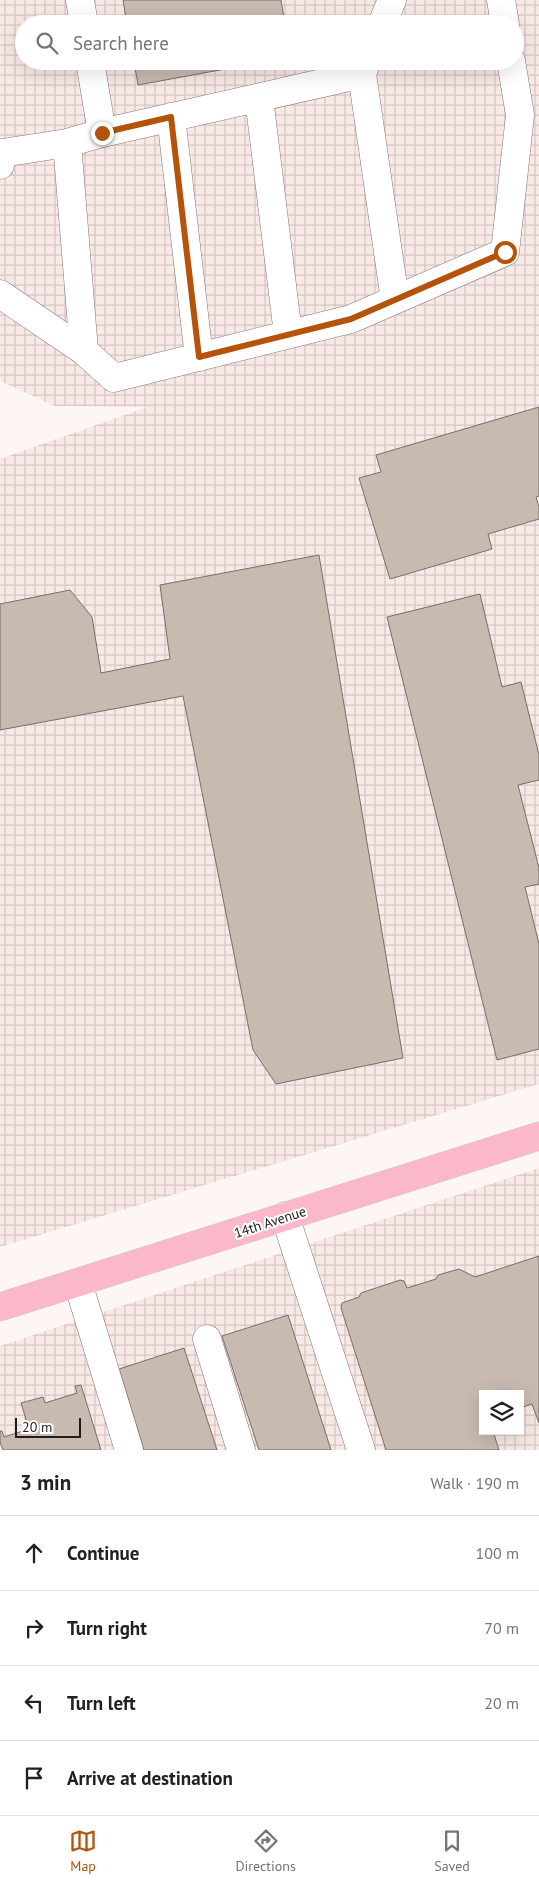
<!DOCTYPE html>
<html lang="en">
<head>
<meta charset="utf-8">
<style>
  body { margin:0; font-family:"PT Sans",sans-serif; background:#f2f2f2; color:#202124 }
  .controls { position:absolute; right:15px; bottom:15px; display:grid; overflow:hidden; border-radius:0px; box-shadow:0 5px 20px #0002 }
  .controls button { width:45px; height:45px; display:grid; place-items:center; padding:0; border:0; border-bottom:1px solid #e0e0e0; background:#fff; color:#202124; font:25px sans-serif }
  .scale { position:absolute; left:15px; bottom:12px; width:66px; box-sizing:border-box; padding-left:5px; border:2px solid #211b1a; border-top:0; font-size:14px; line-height:18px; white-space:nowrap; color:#211b1a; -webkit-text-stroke:4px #fff; paint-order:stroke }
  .stop { position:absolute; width:15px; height:15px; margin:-11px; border:4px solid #b45309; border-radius:50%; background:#fff }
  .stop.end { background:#b45309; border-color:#fff; box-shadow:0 1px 5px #0008 }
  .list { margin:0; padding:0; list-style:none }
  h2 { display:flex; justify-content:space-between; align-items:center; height:65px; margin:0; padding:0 20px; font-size:21px }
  h2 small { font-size:16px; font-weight:400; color:#757577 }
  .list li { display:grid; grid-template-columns:32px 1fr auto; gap:15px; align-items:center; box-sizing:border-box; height:75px; padding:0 20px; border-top:1px solid #e0e0e0 }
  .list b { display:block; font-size:19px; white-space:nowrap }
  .list em { font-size:16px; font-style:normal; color:#757577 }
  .icon { flex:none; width:28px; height:28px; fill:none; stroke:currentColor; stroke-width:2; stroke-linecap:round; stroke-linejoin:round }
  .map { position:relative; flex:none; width:539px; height:1450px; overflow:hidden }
  .search { position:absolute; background:#fff; box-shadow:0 5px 20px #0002; left:15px; right:15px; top:15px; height:55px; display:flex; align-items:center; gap:12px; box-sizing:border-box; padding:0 18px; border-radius:28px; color:#757577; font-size:19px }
  .sheet { height:365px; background:#fff }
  nav { display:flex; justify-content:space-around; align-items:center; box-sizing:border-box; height:70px; border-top:1px solid #e0e0e0; background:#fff; font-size:14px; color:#757577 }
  nav a { display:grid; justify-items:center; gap:2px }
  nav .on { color:#b45309 }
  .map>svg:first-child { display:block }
  .industrial { fill:url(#industrial-grid); fill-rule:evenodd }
  .building { fill:#c8b9b1; stroke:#7b6d66 }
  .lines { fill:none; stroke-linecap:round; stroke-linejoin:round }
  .minor-casing { stroke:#877775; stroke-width:29 }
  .major-casing { stroke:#d3d1d1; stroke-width:29 }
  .minor { stroke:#fff; stroke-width:28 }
  .major { stroke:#fbb8ca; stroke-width:28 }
  .route { stroke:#b45309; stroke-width:6 }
  .labels { text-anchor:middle; stroke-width:4; stroke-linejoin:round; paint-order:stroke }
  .street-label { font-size:14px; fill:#211b1a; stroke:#fff }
</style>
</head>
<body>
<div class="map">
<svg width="539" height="1450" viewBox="0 0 539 1450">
  <defs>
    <pattern id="industrial-grid" width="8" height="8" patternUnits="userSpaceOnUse" patternTransform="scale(1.25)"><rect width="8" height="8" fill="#f9e9e6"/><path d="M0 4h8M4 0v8" fill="none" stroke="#d5c7c5"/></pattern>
  </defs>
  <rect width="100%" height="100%" fill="#fdf6f5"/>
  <path class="industrial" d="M0,0h539v1084l-539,163v-788l147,-52 -92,-1 -55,-25zM24,24h491v37h-491z
    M539,1168v282h-539v-104zM483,1394h37v37h-37z"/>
  <path class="building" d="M123,0h158l4,24h-158z
    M134,61h135l-131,24z
    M539,407v89l-3,1 3,10v12l-51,15 4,15 -102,30 -31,-101 22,-6 -5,-17z
    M319,555l84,503 -127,26 -23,-34 -70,-354 -183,34v-126l70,-14 22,27 9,56 69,-14 -10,-74z
    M480,594l22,93 19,-5 18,73v25l-21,5 21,83v16l-14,3 14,57v105l-42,11 -110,-443z
    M539,1256v167l-7,-19 -12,4v-14h-37v37h10l6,19h-113l-45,-142 1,-5 17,-6 2,-4 39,-13 4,1 3,7 29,-9 2,-4 21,-6 16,8z
    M288,1315l43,135h-72l-37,-114z
    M184,1348l33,102h-73l-25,-81z
    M81,1385l20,65h-98l-3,-8v-11h2l2,6 25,-8 -8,-26 22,-6 2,6 32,-10 -2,-7z"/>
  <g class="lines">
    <g class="minor-casing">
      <path id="minor" d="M80,0l4,24
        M501,0l4,24
        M382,24l10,-24
        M90,61l12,72
        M367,61l-5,13 -260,59 -35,10 17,208 30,27 237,-59 154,-67 15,-137 -9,-54
        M362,74l33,226
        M259,98l29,236
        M171,117l28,240
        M0,165l2,-12 65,-10
        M0,294l84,57
        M285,1216l76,234
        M78,1283l51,167
        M207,1339l34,111"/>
    </g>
    <g class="major-casing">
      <path id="major" d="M0,1307l539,-171"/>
    </g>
    <use href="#minor" class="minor"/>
    <use href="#major" class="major"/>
  </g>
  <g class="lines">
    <path class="route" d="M102,133l69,-16 28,240 152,-38 154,-67"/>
  </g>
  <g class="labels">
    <g class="street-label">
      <text transform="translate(270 1222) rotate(-18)" y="5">14th Avenue</text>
    </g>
  </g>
</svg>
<div class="controls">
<button><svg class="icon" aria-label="layers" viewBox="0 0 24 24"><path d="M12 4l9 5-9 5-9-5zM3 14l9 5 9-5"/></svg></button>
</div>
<div class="scale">20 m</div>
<div class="stop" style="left:505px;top:252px"></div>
<div class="stop end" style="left:102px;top:133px"></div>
<div class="search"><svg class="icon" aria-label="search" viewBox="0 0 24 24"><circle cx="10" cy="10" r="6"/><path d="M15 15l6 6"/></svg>Search here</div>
</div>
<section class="sheet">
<h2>3 min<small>Walk · 190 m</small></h2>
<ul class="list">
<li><svg class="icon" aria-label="ahead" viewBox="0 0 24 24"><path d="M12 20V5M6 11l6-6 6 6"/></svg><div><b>Continue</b></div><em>100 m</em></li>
<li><svg class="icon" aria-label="right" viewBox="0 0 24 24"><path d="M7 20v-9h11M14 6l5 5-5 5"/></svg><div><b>Turn right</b></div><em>70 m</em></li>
<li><svg class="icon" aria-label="left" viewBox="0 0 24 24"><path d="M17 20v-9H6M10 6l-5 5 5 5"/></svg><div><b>Turn left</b></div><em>20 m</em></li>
<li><svg class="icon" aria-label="arrive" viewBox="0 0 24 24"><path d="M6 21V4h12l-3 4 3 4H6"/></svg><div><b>Arrive at destination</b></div></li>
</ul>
</section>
<nav>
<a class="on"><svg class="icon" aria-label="map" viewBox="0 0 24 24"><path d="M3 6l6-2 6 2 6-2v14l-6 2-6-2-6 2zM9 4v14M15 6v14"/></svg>Map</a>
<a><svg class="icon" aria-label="directions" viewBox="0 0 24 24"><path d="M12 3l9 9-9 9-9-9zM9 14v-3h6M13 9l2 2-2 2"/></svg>Directions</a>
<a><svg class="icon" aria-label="saved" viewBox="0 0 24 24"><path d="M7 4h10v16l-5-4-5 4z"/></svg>Saved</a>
</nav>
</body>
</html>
